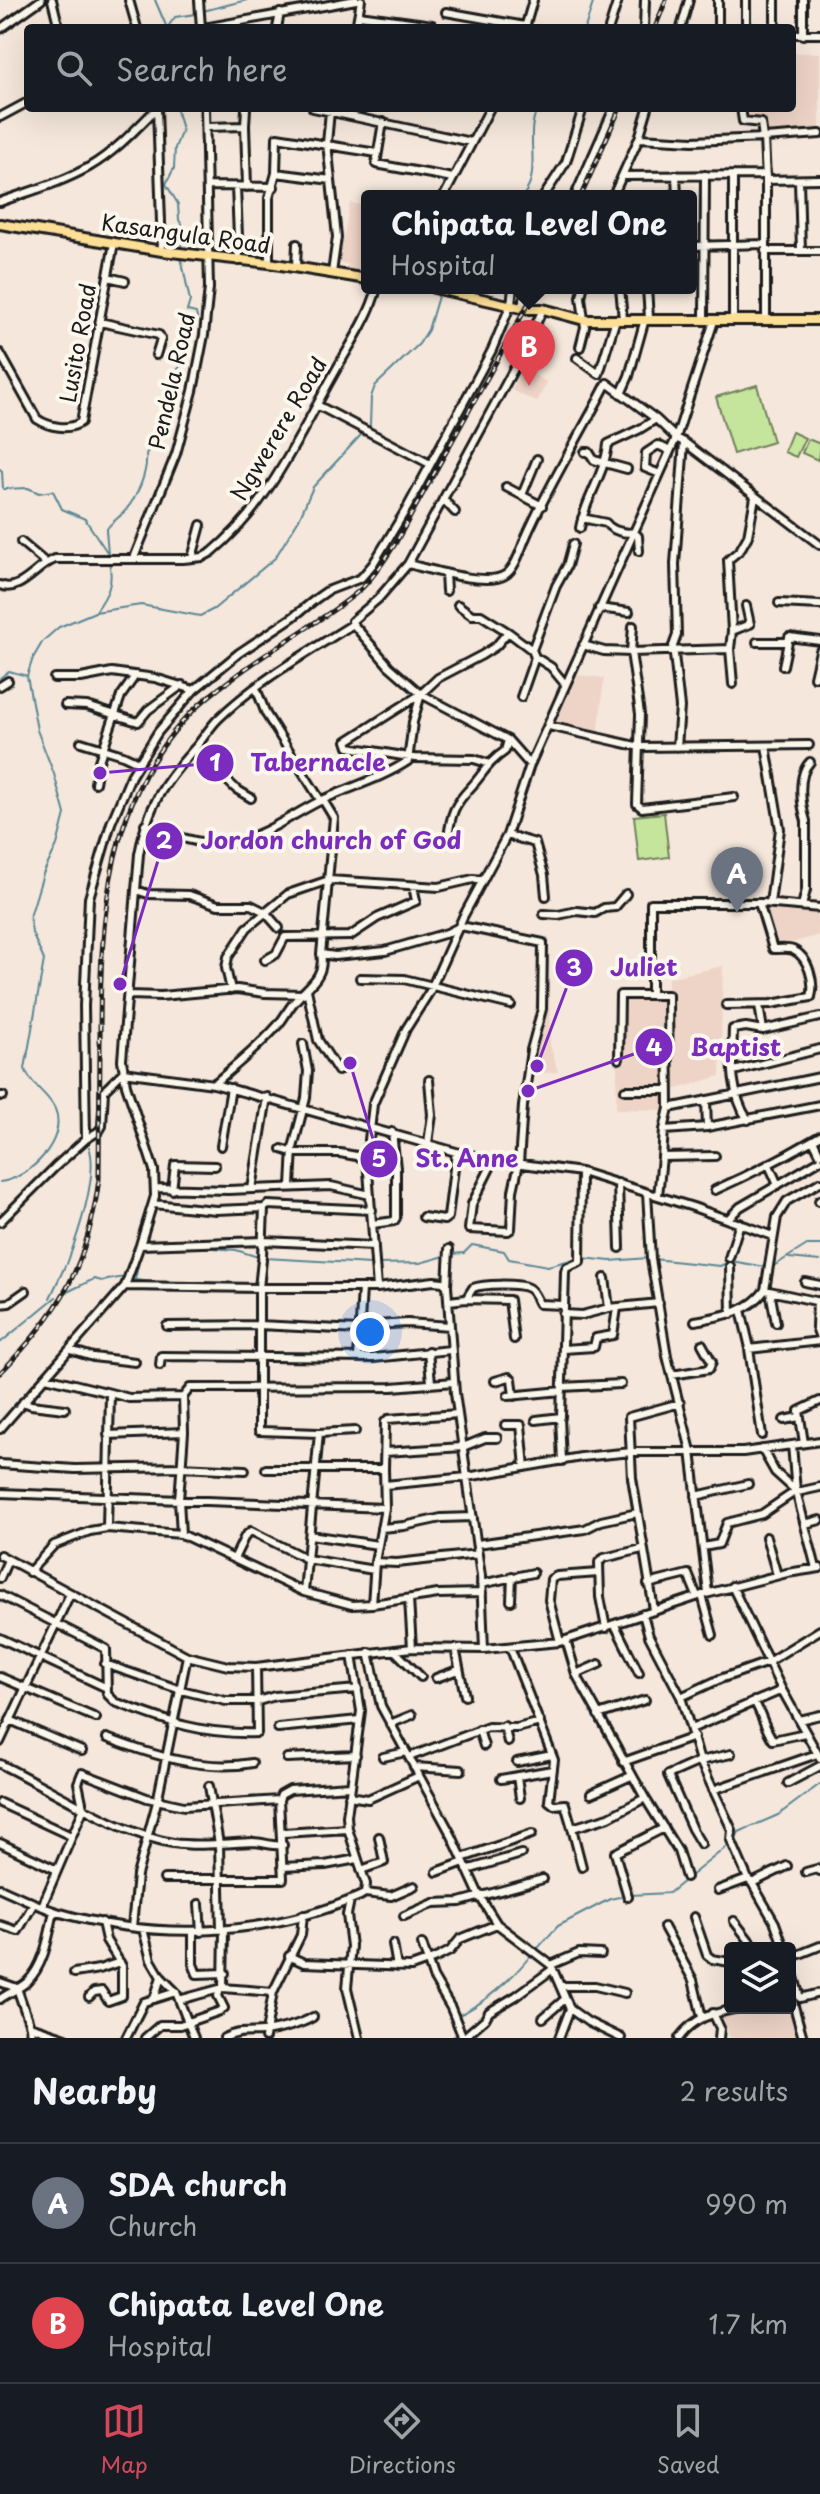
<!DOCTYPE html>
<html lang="en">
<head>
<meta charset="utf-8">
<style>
  body { margin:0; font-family:"Playpen Sans",sans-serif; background:#242831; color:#f1f3f6 }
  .controls { position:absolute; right:24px; bottom:24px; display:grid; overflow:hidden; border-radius:8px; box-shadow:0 8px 32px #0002 }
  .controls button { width:72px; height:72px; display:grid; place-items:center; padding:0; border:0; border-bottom:2px solid #363941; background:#171b24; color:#f1f3f6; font:40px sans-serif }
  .you { position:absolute; left:370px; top:1332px; width:28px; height:28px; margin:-20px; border:6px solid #fff; border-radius:50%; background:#1a73e8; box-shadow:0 0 0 12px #1a73e833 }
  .badge { display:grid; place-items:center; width:52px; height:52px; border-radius:50%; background:#d1495b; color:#fff; font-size:26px; font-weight:700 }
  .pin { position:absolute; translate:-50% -66px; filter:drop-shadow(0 2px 4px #0008) }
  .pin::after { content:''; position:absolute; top:42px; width:28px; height:24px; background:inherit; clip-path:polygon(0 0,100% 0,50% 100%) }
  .popup { position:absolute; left:361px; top:190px; width:336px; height:104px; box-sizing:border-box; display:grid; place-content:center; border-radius:8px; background:#171b24; filter:drop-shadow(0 2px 6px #0005); font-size:26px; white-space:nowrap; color:#9ea1a6 }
  .popup b { font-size:30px; color:#f1f3f6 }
  .popup::after { content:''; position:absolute; left:50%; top:100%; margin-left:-16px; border:16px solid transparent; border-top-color:#171b24 }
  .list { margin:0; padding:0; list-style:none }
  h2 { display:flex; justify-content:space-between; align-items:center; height:104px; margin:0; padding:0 32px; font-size:34px }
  h2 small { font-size:26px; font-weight:400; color:#9ea1a6 }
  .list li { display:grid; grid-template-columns:52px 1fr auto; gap:24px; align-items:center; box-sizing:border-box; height:120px; padding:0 32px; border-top:2px solid #363941 }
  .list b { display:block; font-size:30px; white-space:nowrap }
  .list p { margin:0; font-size:26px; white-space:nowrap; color:#9ea1a6 }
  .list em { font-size:26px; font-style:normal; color:#9ea1a6 }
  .icon { flex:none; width:44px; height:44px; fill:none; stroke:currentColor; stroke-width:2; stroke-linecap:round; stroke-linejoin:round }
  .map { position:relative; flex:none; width:820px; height:2038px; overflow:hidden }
  .search { position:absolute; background:#171b24; box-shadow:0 8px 32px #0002; left:24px; right:24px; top:24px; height:88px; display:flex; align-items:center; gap:20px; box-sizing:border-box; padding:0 28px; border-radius:8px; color:#9ea1a6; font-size:30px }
  .sheet { height:344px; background:#171b24 }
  nav { display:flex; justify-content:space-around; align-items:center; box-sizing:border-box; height:112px; border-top:2px solid #363941; background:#171b24; font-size:22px; color:#9ea1a6 }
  nav a { display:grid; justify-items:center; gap:4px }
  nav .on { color:#d1495b }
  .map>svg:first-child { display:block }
  .built { fill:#eed4c7 }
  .green { fill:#c5e59d; stroke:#70805c; stroke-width:2 }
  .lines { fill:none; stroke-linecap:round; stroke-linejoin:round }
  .stream { stroke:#5a8795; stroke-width:2 }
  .minor-casing { stroke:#1c1c1c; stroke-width:12 }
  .major-casing { stroke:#1c1c1c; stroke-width:14 }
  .minor { stroke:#fbf7ec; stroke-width:6 }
  .major { stroke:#fdde96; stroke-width:8 }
  .rail-casing { stroke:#1c1c1c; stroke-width:5 }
  .rail { stroke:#fbf7ec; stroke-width:2; stroke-dasharray:6; stroke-linecap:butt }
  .labels { text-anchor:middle; stroke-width:8; stroke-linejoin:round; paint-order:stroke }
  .street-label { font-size:22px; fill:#1c1c1c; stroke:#fbf7ec }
  .leader { fill:none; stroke:#7b2cbf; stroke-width:3 }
  .callout-dot { fill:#7b2cbf; stroke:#fbf7ec; stroke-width:3 }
  .mark-label { font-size:24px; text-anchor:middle; font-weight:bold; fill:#fff }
  .callout-label { font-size:24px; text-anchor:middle; font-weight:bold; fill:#7b2cbf; stroke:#fbf7ec; stroke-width:8; stroke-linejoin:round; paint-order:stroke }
</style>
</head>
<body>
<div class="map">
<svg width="820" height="2038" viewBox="0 0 820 2038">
  <rect width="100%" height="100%" fill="#f5e7db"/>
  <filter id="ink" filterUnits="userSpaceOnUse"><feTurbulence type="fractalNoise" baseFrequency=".0125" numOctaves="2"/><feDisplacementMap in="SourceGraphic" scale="16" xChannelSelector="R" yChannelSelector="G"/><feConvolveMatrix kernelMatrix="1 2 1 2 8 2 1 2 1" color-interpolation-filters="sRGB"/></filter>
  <g filter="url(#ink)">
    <path class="built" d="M792,53h28v79l-56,2 -1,-15h-21v-11h50z
      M350,203l17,3v67l-20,-4 1,-5 -9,-1z
      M522,369l25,13 -10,20 -26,-12z
      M568,674l36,4 -6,61 -50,-16z
      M466,905l2,7 -2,11 83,15 1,106 8,28 -29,2 11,-125 -81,-21z
      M764,906l53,4 2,25 -45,13z
      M723,966l-3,110 -50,15 -4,19 -50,-1 3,-112 49,2v-21z
      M790,2005h3l2,33h-65l-8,-24 68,-6z"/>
    <path class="green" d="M757,385l16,57 -40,12 -17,-57z
      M792,432l13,6 -9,19 -12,-5z
      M808,439l12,5 -2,16 -16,-7z
      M664,813l5,44 -30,4 -5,-45z"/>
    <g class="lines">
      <path class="stream" d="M155,0l12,28
        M203,11l44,-11
        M167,28l8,-11 21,-3
        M585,28l9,-28
        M176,108l6,22 -7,18 -1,20 -8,16 12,20 1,16 10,17 -6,2 -3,10
        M523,196c20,-25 0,-62 15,-88
        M0,469l2,2 1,18 25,-1 11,5 14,-2 9,18 23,10 22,33
        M108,553l-2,-23c5,-8 13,-12 19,-19 12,-14 23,-38 21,-57l21,-31c-4,-14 2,-25 0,-39l17,-23 13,-43 -1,-5 -9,-2 3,-10 -9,-44
        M96,611c12,-17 18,-28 13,-49
        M0,678l9,-7 18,5
        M0,1182c29,-3 68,-42 55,-73 -7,-16 -23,-22 -30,-40l19,-109 -12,-27 -2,-16 13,-43 14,-29 8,-31 -11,-40 -17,-44 -10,-54 6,-18 10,-17 16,-14 36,-15 46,-7 59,11 14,-7 61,-51 24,-39 14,-32 57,-62 1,-28 4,-11 44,-42 9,-14 11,-37
        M190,1246l46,4 22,7
        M141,1252l-6,28 35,4
        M452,1254l12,-1 8,-8 32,6 5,8 39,7 30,-8
        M265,1258l106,6
        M583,1258l27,3 38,-3
        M789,1258l31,3
        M653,1259l67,7 11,-5 34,6
        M67,1264c10,-27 32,-90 22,-117
        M378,1264l42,-1 25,-7
        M772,1267l35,-22h13
        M200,1284h56
        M261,1284l20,1
        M63,1294l31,-15 8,2 22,-4
        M50,1298l15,-32
        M0,1343l56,-46
        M630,1895l39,-2 66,-53 4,-8 39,-17 42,-31
        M536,1950l22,-24 52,-27 14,-3
        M457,2016c28,-13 55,-37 74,-61
        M451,2038l7,-4"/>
      <g class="minor-casing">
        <path id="minor" d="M52,0l7,28
          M129,0l8,28
          M199,0l2,28
          M718,0v28
          M775,0v28
          M803,0v35
          M446,12l79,14
          M359,15l59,8 -1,5
          M418,23l14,2 1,3
          M204,28l152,-28
          M277,28l3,-15
          M356,28l5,-28
          M525,28l8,-28
          M609,28l9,-28
          M644,28l1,-28
          M681,28l8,-28
          M746,28v-28
          M0,29l41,-29
          M792,34h28
          M157,108l5,143
          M313,108l158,34
          M741,108l2,13 18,2 2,15
          M330,111l-3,32 10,94 -5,36
          M0,117l28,-15
          M383,122l-7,42 77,14
          M245,126l1,-18
          M207,127l38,-1 2,61
          M639,138l54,3 71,-3 2,42
          M764,138l56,-4
          M276,173l55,7
          M676,175l1,21
          M733,175v144
          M622,176l144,-1
          M799,180l2,71
          M207,186l67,1
          M236,187l3,74
          M444,196l46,-88
          M544,196l22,-34 17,-54
          M575,196l39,-88
          M613,196l26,-58 9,-30
          M0,202c30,-11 61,-19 89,-35 26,-15 47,-38 68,-59
          M691,246l74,-2
          M765,251h55
          M269,263v-65l7,-25 1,-36 100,16
          M296,267l1,-23
          M108,277l17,4
          M620,288l3,31
          M647,288l2,30
          M521,307l8,-19
          M766,319v-139l54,-1
          M704,320l1,-145
          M100,322l59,13 2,4 -5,16
          M580,347l5,-20 -4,-30 2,-9
          M0,353l37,66c12,8 32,12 44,3l33,-179
          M577,358l22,16
          M599,374l17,-55
          M621,394l8,-18 16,-57
          M317,405l113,59
          M585,452h4l5,8 33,9
          M660,474l-15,-6 1,-15 12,-8 12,6
          M506,487l36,19
          M522,495l15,-36
          M443,499l12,13
          M582,518l24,5c6,8 19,11 28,9l4,4 1,15
          M580,528c5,-29 25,-54 28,-84l32,-15 16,-10
          M21,542l25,21
          M134,558l42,-104 17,-63 11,-56 5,-47 -4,-180
          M192,558l9,-33
          M408,564c21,5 79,23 97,11 11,-7 16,-27 21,-38 23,-53 55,-103 81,-154l49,36 20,19 8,4 136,103
          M445,573l1,18
          M0,585c20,9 37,-20 55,-26h128l20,-2 9,-5c58,-48 87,-117 124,-182 15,-27 33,-52 41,-82
          M779,603l41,2
          M458,605l14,10h9l27,17
          M599,608l30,4
          M353,624l36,42 32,28 87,46 22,25
          M633,626l-2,26 9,62 -3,90 5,4 92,-11
          M732,631l18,-7 -4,-18
          M757,642h31
          M583,645l21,6 27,1 99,-3 2,-18 -4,-71 12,-10 8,-14 7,-39
          M730,649l3,35
          M820,651l-6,26 6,-2
          M535,657l16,10 14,17
          M783,666l6,-29 31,4
          M54,678h27l31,-6 43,6 39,12
          M0,686l8,-5
          M256,688l10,26 55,87
          M521,697l14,-40 -3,-7
          M65,705l22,1 51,16 10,-12 34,-25
          M549,726l91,21 169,-2
          M81,742l42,13 15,7
          M766,746l14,83 -10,74
          M677,747l3,-40 -7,-61 4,-11 -2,-71 9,-122
          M194,749l42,40 15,9
          M487,763l-13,-4 -59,-1 -66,-11 -2,-6 74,-47 17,-16 44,-23 14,-9 12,-14 24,18 24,-64 11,-20 6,-22
          M95,783l4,-22 22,-65 14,-20
          M145,824c27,11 59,24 89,18 30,-6 58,-27 84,-40 29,-14 63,-23 90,-41l5,-39 8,-28
          M507,835l28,8 9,32 2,21
          M448,838c3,-25 6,-33 23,-51 14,-15 15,-23 34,-36l3,-11
          M136,890l12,4 41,1 29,10h33l14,7 14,16
          M802,906l4,-16v-69c-5,-16 -9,-46 4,-59
          M544,914l14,1 19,-4 18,2 9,-5 11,-1 11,-13
          M321,954l14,2 50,-5 62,-18 14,-7 82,17 -1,66 -11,41 -8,56 -4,57 -6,28 -2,38 -3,2 -39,-2 3,-25 22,-44
          M265,960l11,-6 9,-17 65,-1 27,-18 39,-17 -3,-15
          M360,978l44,1 107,26
          M231,990l-5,-22 2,-11 19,-29 41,-34 41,-14 110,7 34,-8 10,1
          M307,990l11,50 20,31
          M127,992l2,3 32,1 76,-7 28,4 38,1
          M726,1005l45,-1 40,-7c4,-14 -2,-40 -18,-47 -5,-2 -14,-1 -20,-1l-14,-46
          M759,1005l4,25
          M619,1059l1,-64h31
          M734,1071l86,-22
          M214,1084c22,-19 45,-37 64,-59 7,-8 11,-18 18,-25 12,-14 30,-24 25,-46l13,-136 -11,-18
          M625,1090h43
          M0,1096h3
          M706,1100l1,27
          M669,1108l151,-31
          M748,1120c-18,-26 -16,-60 -15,-91l13,-2 17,3 57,-13
          M664,1130l43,-3 113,-22
          M86,1139l-2,-133 5,-108 22,-75 20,-47 27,-44 36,-42 45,-37 54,-36 24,-19 10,-7 34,-13 12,-14 34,-56 85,-158 19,-46 2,-16
          M813,1140l7,14
          M428,1143l4,-28 -3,-35
          M221,1146l10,-58
          M282,1149l12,4h46l27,5
          M715,1156l-53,1 2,-27 5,-22 -1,-113h-17v-92h112l57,5
          M769,1165l9,20
          M820,1182l-33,19 -10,16 -12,73 55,12
          M618,1183l2,65
          M291,1186l2,-38 13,-50 2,-27 -5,-27
          M156,1188l72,2 103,-4 39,9
          M252,1189l15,-92
          M172,1190l3,-25 40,1
          M715,1190c36,-16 71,-34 105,-54
          M647,1193l4,66 16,97 24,95 17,142
          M658,1196l4,-39
          M819,1201l1,-1
          M153,1204l63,6 48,-2 4,-3 104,5
          M423,1217l21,3 4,-3 8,-65
          M728,1219l12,-12 80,-47
          M0,1222l55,-55 31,-28 13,-8 3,-5 2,-35 19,-19 91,12 242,68 38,8 87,12 112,35 80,29
          M373,1224l21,-3 2,-3v-50l-4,-36
          M140,1245l124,-4 110,5
          M262,1256l2,-48
          M729,1258l11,-35
          M262,1260l-3,28h118l57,-7 9,1 4,4 8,107 26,183 3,73
          M730,1266l1,48
          M605,1278l4,30
          M805,1282l15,3
          M125,1286l134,2v143l60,2
          M447,1286l2,-37
          M377,1288l-10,-130 6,-54 33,-75 24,-38 33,-74 44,-82 23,-70 146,-327 38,-117
          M770,1291l6,32
          M466,1299l43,1 5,39
          M449,1301l17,-2 7,-11c10,-4 45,-5 55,0 6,3 8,11 11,16l24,1
          M817,1301l-1,26 4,11
          M0,1304l9,-1 17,-12
          M741,1310l9,38
          M563,1314l19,1 27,-7 50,-5
          M695,1321c26,-5 54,-8 70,-31
          M167,1326l92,-1 100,5
          M360,1326l47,-3 43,3
          M563,1349l31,-2 2,-9 17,-3 4,-27
          M70,1350l23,7 42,5
          M428,1351l3,31
          M358,1358l4,-70
          M160,1365l1,-9 212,2 77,-8
          M672,1375l37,-6 3,-7 -10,-18
          M46,1377l64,16 -3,135
          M495,1381l14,-4 3,2 2,17
          M562,1387l59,-3
          M110,1393l19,5 54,-1
          M508,1396l54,-5
          M23,1402l8,3 34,4
          M560,1418l2,43
          M536,1420l25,-3 4,-145 1,-4 14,-6 1,-90
          M784,1420l15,-3
          M505,1425h16l4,42
          M0,1429l125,-143 15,-41 15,-49 -1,-26 -28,-85 -4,-25 17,-206c8,-47 25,-72 56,-106 8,-9 14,-20 23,-29 39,-38 89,-66 135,-95l-1,-3 26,-22 30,-35 115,-212 20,-43
          M108,1435l76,-3
          M762,1435l-13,-86 71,-8
          M804,1443l-5,-32 21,-10
          M792,1445l4,46 20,77
          M762,1449l13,23 21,19
          M385,1452l78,-5 22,-9h12
          M0,1464l75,5 105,-2 65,3
          M266,1469h118l1,39 -10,54 -3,42
          M384,1469l1,-47 3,-3 70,-5
          M385,1485l82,-8 114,-20 51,-5h111l77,-11
          M0,1493l385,15
          M696,1496l52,-12
          M805,1524l15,-4
          M381,1528l23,-2 37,-8 32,-1
          M181,1534l-2,-34 5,-68 -1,-35 7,-9 202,-1 62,-5
          M310,1535l68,10
          M766,1537l11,38
          M477,1544l108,-15 16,-8 36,-8
          M703,1547l16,-3 8,-21 35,-9 31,-21 27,-6
          M0,1555l187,101 41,10 28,1 156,-19 72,1 76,-7 142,-47 85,-22 33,-5
          M234,1559l11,-23 6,-5 56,28 67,11
          M375,1562l22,1 81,-9
          M29,1572l25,-27 36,-14 17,-3 74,6 123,58 48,13 20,-1 66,-10 44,-1
          M0,1578l8,-18
          M481,1584l52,-11
          M648,1584l40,-10 9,22
          M732,1586l50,104 38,68
          M304,1592l15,-159 36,-2
          M0,1595l106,54 1,45 8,8c51,19 86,33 142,31l-1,-66
          M702,1595l11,40
          M409,1599l3,49
          M511,1601l1,-25
          M654,1610l-22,-132 -3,-61 51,-14
          M643,1614l6,22 32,61
          M615,1625l24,48
          M606,1628l-6,-31 -1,-35 5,-4 38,-9
          M0,1638l107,50
          M560,1642l-11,-42 2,-21 6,-3 42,-3
          M510,1647l44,113 -5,41 5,4 11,-1 7,24 37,-11 36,-19 -69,-124 -10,-34
          M455,1648l10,48
          M394,1650l27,27
          M369,1652l12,54 71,130 28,61 17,27 54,41 19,44 18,13 33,16
          M105,1664l76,26 45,11h32l17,-5 83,-7
          M576,1674l23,-10
          M0,1677l96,41
          M436,1678l22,-8
          M754,1701c8,13 10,26 19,39l32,-7
          M598,1715l47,-15
          M10,1720l72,31
          M799,1720l21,-5
          M390,1724l22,-9
          M504,1726l4,16
          M278,1728l81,-8
          M691,1729l91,-39
          M479,1730l5,16
          M107,1738c45,17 97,34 145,25
          M0,1742l70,-148
          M383,1757l23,-5
          M409,1757l79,-30 29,1 23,-6
          M287,1758l69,-3
          M517,1762l35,-7
          M623,1762l71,-25
          M0,1764c50,24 119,70 173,79 26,4 54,0 80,-1 11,0 19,5 30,3
          M414,1767l47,3
          M517,1776l3,22
          M501,1779l51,-9
          M788,1783l32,-17
          M209,1786l10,58 2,86
          M713,1790l104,-36
          M591,1794l40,-18
          M349,1796l19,3 51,-23
          M645,1798l33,53 8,26
          M0,1803l71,33
          M83,1807l-5,-24 4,-10 65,25 37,8 95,-6 2,-5 9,-5 60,-4
          M572,1828l10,39
          M283,1833l65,-4
          M0,1843l57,27
          M701,1844l-9,-15 -24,-54 32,-14 31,-7
          M462,1858l70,-24
          M282,1867l43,-2 32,-6
          M361,1870l23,-8 -5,-25
          M467,1870l54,-16
          M437,1872l27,-10
          M806,1872l11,-3 3,2
          M164,1879h119l-4,-79
          M748,1879l4,4 23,40 9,25
          M752,1883l35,-17
          M0,1888c19,8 38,18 57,24 99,29 208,25 303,-16l5,-3 1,-9 -18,-55 -1,-13 14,-105 -9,-56
          M718,1890l30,-11 -17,-39 1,-10 -32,-69 -19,-64 39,-18 48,-17 52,-32
          M365,1893l26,3 23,-10
          M628,1897l-13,-44 49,-25
          M350,1900l-3,15 4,31 -4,42 12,50
          M199,1904l2,28
          M42,1906l42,-98
          M404,1916l30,-13 26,-1 83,-23
          M694,1917l13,38 5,4 18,3
          M734,1921l21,27
          M0,1925l18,6 16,-28
          M132,1927l5,-52 20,-73 30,-146
          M664,1927l29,53 9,37
          M143,1929l8,31 10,17 15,15 18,46
          M193,1932v32l4,10 28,-1
          M393,1944l4,23
          M422,1944l11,33 18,31 12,30 22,-19 4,-7 27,-16 37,-27
          M289,1956l15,7 107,4 25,-9 14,-7 10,-12 37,-15
          M790,1958l30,-12
          M790,1963l10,35
          M551,1965l28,-12 22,1
          M74,1973l25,-4 21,-7
          M0,1982l17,6 13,38 1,12
          M560,1986h35l30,7
          M223,1988l1,-58
          M89,1997l5,-5 8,-1 6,10 14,-5v-30l-16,-26 -4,-18
          M800,1998l20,-5
          M0,1999c8,-6 19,-10 27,-17 18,-17 22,-48 27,-71
          M154,1999l7,-22
          M792,1999l11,39
          M179,2000l44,-12 50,4
          M713,2013l7,15 -1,10
          M543,2018l22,-19
          M30,2026l36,12
          M126,2038l18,-36 32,-10
          M145,2038l15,-13h20l40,-14 4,-3 -6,-12 2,-7
          M224,2038c13,-7 25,-5 38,-6 13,-1 40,-8 51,-15
          M265,2038l8,-46 28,-57 2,-20
          M559,2038l11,-29
          M679,2038c16,-22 36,-25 60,-30"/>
      </g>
      <g class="major-casing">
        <path id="major" d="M0,224l162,27 107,12 98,16
          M434,288l92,21h17l41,11h236"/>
      </g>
      <use href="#minor" class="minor"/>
      <use href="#major" class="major"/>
      <g class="rail-casing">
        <path id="rail" d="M655,28l11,-28
          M581,196l39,-88
          M0,1373c61,-61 88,-108 99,-194 0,-45 1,-89 1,-134 0,-125 4,-260 108,-348 32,-26 66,-48 100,-70 18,-12 38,-24 54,-39 13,-13 23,-28 33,-44l142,-256"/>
      </g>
      <use href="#rail" class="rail"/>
    </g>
  </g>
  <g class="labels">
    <g class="street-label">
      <text transform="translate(186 234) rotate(8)" y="8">Kasangula Road</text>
      <text transform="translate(78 343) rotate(-80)" y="8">Lusito Road</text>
      <text transform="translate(172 381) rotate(-77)" y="8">Pendela Road</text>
      <text transform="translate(279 429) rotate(-59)" y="8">Ngwerere Road</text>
    </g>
  </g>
  <path class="leader" d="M100 773L215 763M120 984L164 841M537 1066L574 968M528 1091L654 1047M350 1063L379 1159"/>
  <g class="callout-dot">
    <circle cx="100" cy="773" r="8"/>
    <circle cx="120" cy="984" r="8"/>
    <circle cx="537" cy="1066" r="8"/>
    <circle cx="528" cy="1091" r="8"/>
    <circle cx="350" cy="1063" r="8"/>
    <circle cx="215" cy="763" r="20"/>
    <circle cx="164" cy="841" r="20"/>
    <circle cx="574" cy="968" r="20"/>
    <circle cx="654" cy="1047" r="20"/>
    <circle cx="379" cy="1159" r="20"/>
  </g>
  <g class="mark-label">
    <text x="215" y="771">1</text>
    <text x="164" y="849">2</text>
    <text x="574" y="976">3</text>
    <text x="654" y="1056">4</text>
    <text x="379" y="1167">5</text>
  </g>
  <g class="callout-label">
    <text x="318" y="771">Tabernacle</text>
    <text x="331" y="849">Jordon church of God</text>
    <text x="644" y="976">Juliet</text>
    <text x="736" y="1056">Baptist</text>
    <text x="467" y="1167">St. Anne</text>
  </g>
</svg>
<div class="controls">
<button><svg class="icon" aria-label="layers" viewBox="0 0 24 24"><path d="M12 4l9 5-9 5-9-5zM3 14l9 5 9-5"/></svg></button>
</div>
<div class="you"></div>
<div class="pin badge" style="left:737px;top:913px;background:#6b7280">A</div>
<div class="pin badge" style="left:529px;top:386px;background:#e0444e">B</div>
<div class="popup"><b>Chipata Level One</b>Hospital</div>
<div class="search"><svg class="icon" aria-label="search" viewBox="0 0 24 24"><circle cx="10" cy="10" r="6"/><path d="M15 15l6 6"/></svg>Search here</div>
</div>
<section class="sheet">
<h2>Nearby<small>2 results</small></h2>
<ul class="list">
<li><span class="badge" style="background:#6b7280">A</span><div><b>SDA church</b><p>Church</p></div><em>990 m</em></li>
<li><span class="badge" style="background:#e0444e">B</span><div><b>Chipata Level One</b><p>Hospital</p></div><em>1.7 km</em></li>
</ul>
</section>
<nav>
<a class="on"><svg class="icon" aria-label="map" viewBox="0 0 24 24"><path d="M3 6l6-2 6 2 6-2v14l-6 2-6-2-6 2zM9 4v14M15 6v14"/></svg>Map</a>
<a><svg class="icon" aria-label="directions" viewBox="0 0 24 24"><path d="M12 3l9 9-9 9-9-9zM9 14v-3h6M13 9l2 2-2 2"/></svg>Directions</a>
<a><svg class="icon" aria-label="saved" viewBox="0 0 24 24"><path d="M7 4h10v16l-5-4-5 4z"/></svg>Saved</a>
</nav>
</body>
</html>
